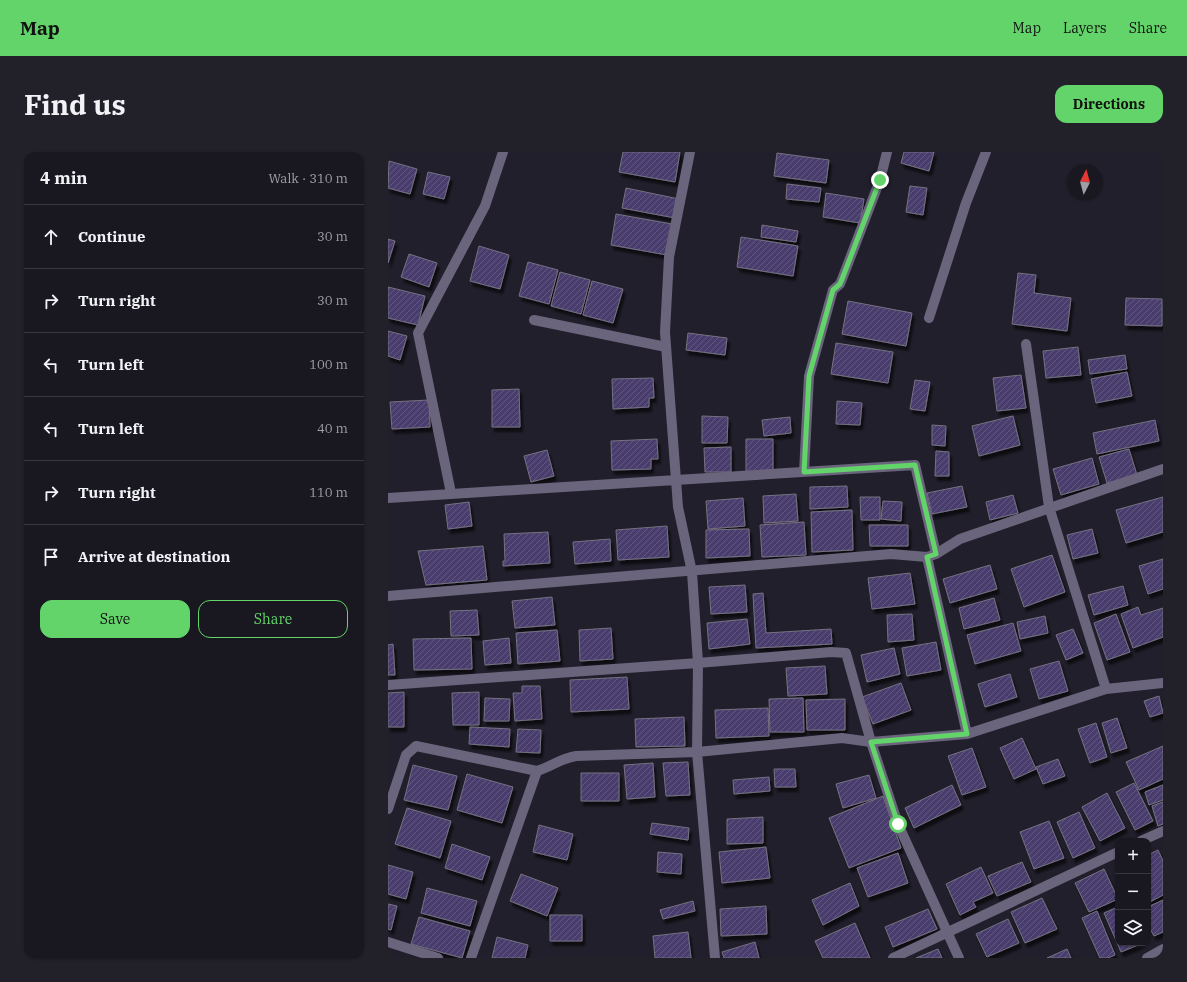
<!DOCTYPE html>
<html lang="en">
<head>
<meta charset="utf-8">
<style>
  body { margin:0; font-family:"IBM Plex Serif",serif; background:#222029; color:#f1f3f6 }
  .controls { position:absolute; right:12px; bottom:12px; display:grid; overflow:hidden; border-radius:8px; box-shadow:0 1px 3px #0004 }
  .controls button { width:36px; height:36px; display:grid; place-items:center; padding:0; border:0; border-bottom:1px solid #37363e; background:#191720; color:#f1f3f6; font:20px sans-serif }
  .compass { position:absolute; left:679px; top:12px; width:36px; height:36px; border-radius:50%; background:#191720; box-shadow:0 1px 3px #0004; rotate:6deg }
  .stop { position:absolute; width:12px; height:12px; margin:-9px; border:3px solid #63d469; border-radius:50%; background:#fff }
  .stop.end { background:#63d469; border-color:#fff; box-shadow:0 1px 4px #0008 }
  .list { margin:0; padding:0; list-style:none }
  h2 { display:flex; justify-content:space-between; align-items:center; height:52px; margin:0; padding:0 16px; font-size:17px }
  h2 small { font-size:13px; font-weight:400; color:#9f9fa5 }
  .list li { display:grid; grid-template-columns:26px 1fr auto; gap:12px; align-items:center; box-sizing:border-box; height:64px; padding:0 16px; border-top:1px solid #37363e }
  .list b { display:block; font-size:15px; white-space:nowrap }
  .list em { font-size:13px; font-style:normal; color:#9f9fa5 }
  .actions { display:flex; gap:8px; padding:12px 16px }
  .actions a { flex:1; padding:9px 0; border:1px solid #63d469; border-radius:12px; text-align:center; font-size:14px; color:#63d469 }
  .actions .main { background:#63d469; color:#111 }
  .icon { flex:none; width:22px; height:22px; fill:none; stroke:currentColor; stroke-width:2; stroke-linecap:round; stroke-linejoin:round }
  .map { position:relative; flex:none; width:775px; height:806px; overflow:hidden; border-radius:12px }
  header { display:flex; align-items:center; gap:24px; box-sizing:border-box; height:56px; padding:0 20px; background:#63d469; color:#111 }
  header strong { font-size:19px }
  nav { display:flex; gap:22px; margin-inline-start:auto; font-size:14px }
  .intro { display:flex; align-items:center; justify-content:space-between; box-sizing:border-box; height:96px; padding:0 24px }
  h1 { margin:0; font-size:28px }
  .button { padding:10px 18px; border-radius:12px; background:#63d469; color:#111; font-size:14px; font-weight:700 }
  main { display:flex; gap:24px; padding:0 24px }
  aside { flex:1; background:#191720; border-radius:12px; box-shadow:0 1px 3px #0004 }
  .map>svg:first-child { display:block }
  .building { fill:url(#building-hatch); stroke:#757281; filter:url(#shadow) }
  .lines { fill:none; stroke-linecap:round; stroke-linejoin:round }
  .street { stroke:#6a657c; stroke-width:10 }
  .route { stroke:#63d469; stroke-width:5 }
</style>
</head>
<body>
<header>
<strong>Map</strong>
<nav><a>Map</a><a>Layers</a><a>Share</a></nav>
</header>
<div class="intro"><h1>Find us</h1><a class="button">Directions</a></div>
<main>
<aside>
<h2>4 min<small>Walk · 310 m</small></h2>
<ul class="list">
<li><svg class="icon" aria-label="ahead" viewBox="0 0 24 24"><path d="M12 20V5M6 11l6-6 6 6"/></svg><div><b>Continue</b></div><em>30 m</em></li>
<li><svg class="icon" aria-label="right" viewBox="0 0 24 24"><path d="M7 20v-9h11M14 6l5 5-5 5"/></svg><div><b>Turn right</b></div><em>30 m</em></li>
<li><svg class="icon" aria-label="left" viewBox="0 0 24 24"><path d="M17 20v-9H6M10 6l-5 5 5 5"/></svg><div><b>Turn left</b></div><em>100 m</em></li>
<li><svg class="icon" aria-label="left" viewBox="0 0 24 24"><path d="M17 20v-9H6M10 6l-5 5 5 5"/></svg><div><b>Turn left</b></div><em>40 m</em></li>
<li><svg class="icon" aria-label="right" viewBox="0 0 24 24"><path d="M7 20v-9h11M14 6l5 5-5 5"/></svg><div><b>Turn right</b></div><em>110 m</em></li>
<li><svg class="icon" aria-label="arrive" viewBox="0 0 24 24"><path d="M6 21V4h12l-3 4 3 4H6"/></svg><div><b>Arrive at destination</b></div></li>
</ul>
<div class="actions"><a class="main">Save</a><a>Share</a></div>
</aside>
<div class="map">
<svg width="775" height="806" viewBox="0 0 775 806">
  <defs>
    <pattern id="building-hatch" width="6" height="6" patternUnits="userSpaceOnUse"><rect width="6" height="6" fill="#4a3c6d"/><path d="M-1 1l2-2M0 6l6-6M5 7l2-2" fill="none" stroke="#645882"/></pattern>
    <filter id="shadow"><feDropShadow dx="2.5" dy="4.5" stdDeviation="1" flood-color="#0009"/></filter>
  </defs>
  <rect width="100%" height="100%" fill="#211f2b"/>
  <path class="building" d="M235,0h57l-5,30 -56,-10z
    M516,0h30l-5,19 -28,-8z
    M389,1l52,7 -3,23 -52,-7z
    M1,9l28,8 -7,25 -22,-6z
    M40,20l22,5 -6,22 -21,-5z
    M399,32l34,4 -2,14 -33,-3z
    M522,34l17,2 -4,27 -17,-3z
    M238,36l53,11 -4,19 -53,-10z
    M438,41l38,6 -4,24 -37,-6z
    M228,62l56,10 -5,31 -56,-10z
    M374,73l36,6 -2,11 -35,-5z
    M353,85l57,9 -5,30 -56,-9z
    M0,87l7,2 -7,22z
    M91,94l30,9 -9,34 -30,-8z
    M21,102l28,9 -8,24 -28,-10z
    M140,110l30,8 -9,34 -30,-8z
    M172,120l30,8 -9,34 -30,-8z
    M630,121l18,2 -2,18 37,5 -4,33 -55,-7z
    M204,129l31,8 -10,34 -30,-8z
    M0,135l37,9 -7,29 -30,-7z
    M738,146l36,1v27l-37,-1z
    M460,149l64,12 -6,33 -64,-12z
    M0,179l19,5 -7,24 -12,-4z
    M300,181l39,5 -2,17 -39,-5z
    M448,191l57,9 -5,31 -57,-9z
    M690,195l3,28 -35,3 -3,-27z
    M737,203l2,14 -37,5 -2,-14z
    M739,220l5,24 -36,7 -5,-24z
    M633,223l5,33 -29,3 -4,-33z
    M265,226l1,20h-5v9l-36,2 -1,-30z
    M527,228l15,2 -5,29 -15,-2z
    M131,237l1,38h-28v-37z
    M41,248l1,27 -38,2 -2,-27z
    M449,249l25,2 -2,22 -24,-1z
    M314,264l26,1 -1,26h-25z
    M625,264l7,29 -41,11 -7,-30z
    M402,265l1,16 -27,3 -2,-16z
    M767,268l4,21 -62,13 -4,-21z
    M544,273l14,1 -1,20 -13,-1z
    M269,287l1,20h-7v10l-39,1 -1,-29z
    M358,287h27v34l-27,1z
    M343,295v25h-26l-1,-24z
    M741,297l8,26 -30,8 -8,-26z
    M159,298l7,26 -23,6 -7,-26z
    M548,299l13,1v24h-14z
    M704,306l7,26 -38,11 -8,-26z
    M459,334l1,21 -38,2v-22z
    M574,334l5,21 -35,7 -5,-21z
    M408,342l2,27 -34,2 -1,-27z
    M625,343l5,18 -28,7 -4,-18z
    M472,345h20v23h-19z
    M775,345v35l-37,11 -10,-33z
    M355,346l2,28 -37,3 -2,-28z
    M495,349l19,1 -1,19 -20,-2z
    M81,350l3,24 -24,3 -3,-24z
    M464,358l1,40 -41,2 -1,-40z
    M416,370l2,33 -44,2 -2,-32z
    M481,373h39v21h-38z
    M279,374l2,31 -51,3 -2,-30z
    M361,377l1,27 -44,2v-28z
    M704,377l6,24 -25,6 -6,-24z
    M160,380l2,31 -47,3v-5h2l-1,-27z
    M222,387l1,22 -36,3 -2,-22z
    M95,394l4,34 -61,5 -8,-34z
    M664,403l13,37 -41,15 -13,-38z
    M775,407v30l-15,5 -9,-28z
    M602,413l7,24 -47,14 -7,-24z
    M522,421l5,31 -43,5 -4,-31z
    M357,433l2,27 -36,2 -2,-27z
    M735,434l5,19 -34,10 -6,-20z
    M375,441l3,40 65,-4 1,15 -76,4 -3,-54z
    M164,445l3,28 -40,3 -3,-27z
    M606,446l6,22 -36,9 -5,-21z
    M750,455l3,8 22,-7v29l-30,11 -12,-34z
    M89,458l2,25 -28,1 -1,-25z
    M524,462l2,26 -26,2 -1,-27z
    M728,462l14,38 -23,8 -13,-37z
    M657,464l3,17 -28,6 -3,-17z
    M359,467l3,25 -41,5 -2,-26z
    M625,471l8,28 -46,13 -8,-29z
    M223,476l2,31 -33,2 -1,-31z
    M685,477l10,24 -17,7 -10,-25z
    M169,478l3,31 -42,3 -2,-31z
    M83,486l1,31 -58,1 -1,-31z
    M121,486l2,25 -26,2 -2,-24z
    M548,490l5,28 -34,6 -5,-28z
    M5,492l2,31h-7v-30z
    M506,496l6,26 -33,8 -6,-27z
    M671,509l9,30 -29,8 -9,-30z
    M437,514l2,28 -39,2 -2,-28z
    M622,522l7,23 -32,10 -7,-23z
    M239,525l2,32 -58,3 -1,-32z
    M513,531l10,27 -38,14 -11,-27z
    M134,534h18l2,33 -27,2 -2,-28h9z
    M16,540v35h-16v-34z
    M91,540v33h-26l-1,-32z
    M771,544l4,17 -13,4 -6,-16z
    M97,546l25,1 -1,22h-25z
    M415,546l1,34h-34l-1,-33z
    M457,547v31h-38l-1,-30z
    M380,556l1,28 -53,2 -1,-28z
    M296,565l1,29 -49,1 -1,-28z
    M729,566l10,30 -16,5 -9,-30z
    M708,571l11,34 -17,6 -12,-34z
    M82,575l40,2 -1,18 -40,-3z
    M130,577l23,1 -1,23 -24,-1z
    M634,586l14,31 -22,10 -14,-31z
    M775,594v33l-24,11 -13,-28z
    M584,596l14,39 -24,8 -14,-39z
    M670,607l7,17 -22,8 -7,-17z
    M300,610l2,33 -24,1 -3,-33z
    M265,611l2,34 -28,2 -3,-34z
    M25,613l44,11 -9,34 -44,-10z
    M386,617h21l1,18h-21z
    M193,621h38v28h-38z
    M79,622l46,13 -11,36 -45,-13z
    M481,623l7,23 -33,10 -7,-24z
    M381,625l1,14 -36,3 -1,-14z
    M746,631l19,38 -18,9 -19,-38z
    M564,633l9,20 -47,23 -9,-20z
    M775,633v15l-14,5 -4,-13z
    M719,641l18,35 -25,13 -18,-34z
    M495,644l18,52 -52,20 -20,-50z
    M775,650v22l-5,2 -6,-20z
    M19,656l44,13 -11,37 -45,-14z
    M691,660l16,36 -22,10 -16,-36z
    M375,665v26l-36,1v-25z
    M661,669l15,37 -30,11 -14,-37z
    M264,671l37,5 -1,12 -38,-6z
    M151,673l34,9 -6,26 -34,-8z
    M64,692l38,13 -8,23 -37,-12z
    M378,695l4,31 -48,5 -3,-31z
    M770,698l5,11v34l-15,8v-48z
    M270,700l24,2 -1,20 -24,-2z
    M510,701l10,30 -40,14 -11,-29z
    M634,710l9,20 -34,14 -9,-20z
    M0,713l25,7 -7,27 -18,-5z
    M593,715l12,26 -20,9 3,5 -16,8 -14,-31z
    M716,717l14,30 -29,13 -14,-29z
    M133,722l37,14 -11,28 -37,-15z
    M462,731l9,23 -36,19 -11,-25z
    M39,736l50,13 -7,25 -49,-13z
    M654,746l15,31 -32,14 -14,-31z
    M775,748v32l-9,4 -6,-11v-18z
    M305,749l2,10 -32,8 -3,-9z
    M0,752l9,2 -6,24 -3,-1z
    M378,754l1,28 -46,2 -1,-27z
    M730,755v36h25l-22,9 -17,-39z
    M540,757l9,20 -44,18 -8,-20z
    M709,759l18,44 -7,3h-8l-18,-40z
    M162,763h32v26h-32z
    M31,765l51,14 -8,27 -51,-14z
    M620,767l11,24 -32,14 -11,-23z
    M467,771l15,35h-47l-8,-17z
    M300,780l3,26h-36l-2,-22z
    M109,785l31,8 -3,13h-33z
    M367,790l4,16h-35l-2,-6z
    M550,797l4,9h-26z
    M679,797l4,9h-24z"/>
  <g class="lines">
    <path class="street" d="M302,0l-21,105 -4,75 13,175 14,65 6,91 -1,89 18,206
      M541,166l37,-115 20,-51
      M146,168l132,27
      M638,192l23,163 57,182
      M416,320l5,-96 24,-86 7,-6 4,-10 36,-94 7,-28
      M63,341l-33,-160 67,-127 18,-54
      M0,346l527,-33 21,89
      M539,405l40,177
      M0,444l503,-42 36,3 9,-3 24,-15 203,-70
      M0,533l310,-22 133,-11 15,1 25,89 96,-8 139,-45 57,-6
      M0,657l18,-54 10,-9 121,25c16,-5 22,-12 39,-15l121,-4 145,-14 29,4 27,82 61,134
      M753,689l22,-10
      M0,790l50,16
      M83,806l66,-187
      M505,806l225,-106
      M759,806l16,-9"/>
  </g>
  <g class="lines">
    <path class="route" d="M492,28l-36,94 -4,10 -7,6 -24,86 -5,96 111,-7 21,89 -9,3 40,177 -96,8 27,82"/>
  </g>
</svg>
<div class="controls">
<button>+</button>
<button>−</button>
<button><svg class="icon" aria-label="layers" viewBox="0 0 24 24"><path d="M12 4l9 5-9 5-9-5zM3 14l9 5 9-5"/></svg></button>
</div>
<svg class="compass" viewBox="-18 -18 36 36"><path d="M0-13l5 13h-10z" fill="#e53935"/><path d="M0 13l5-13h-10z" fill="#9f9fa5"/></svg>
<div class="stop" style="left:510px;top:672px"></div>
<div class="stop end" style="left:492px;top:28px"></div>
</div>
</main>
</body>
</html>
